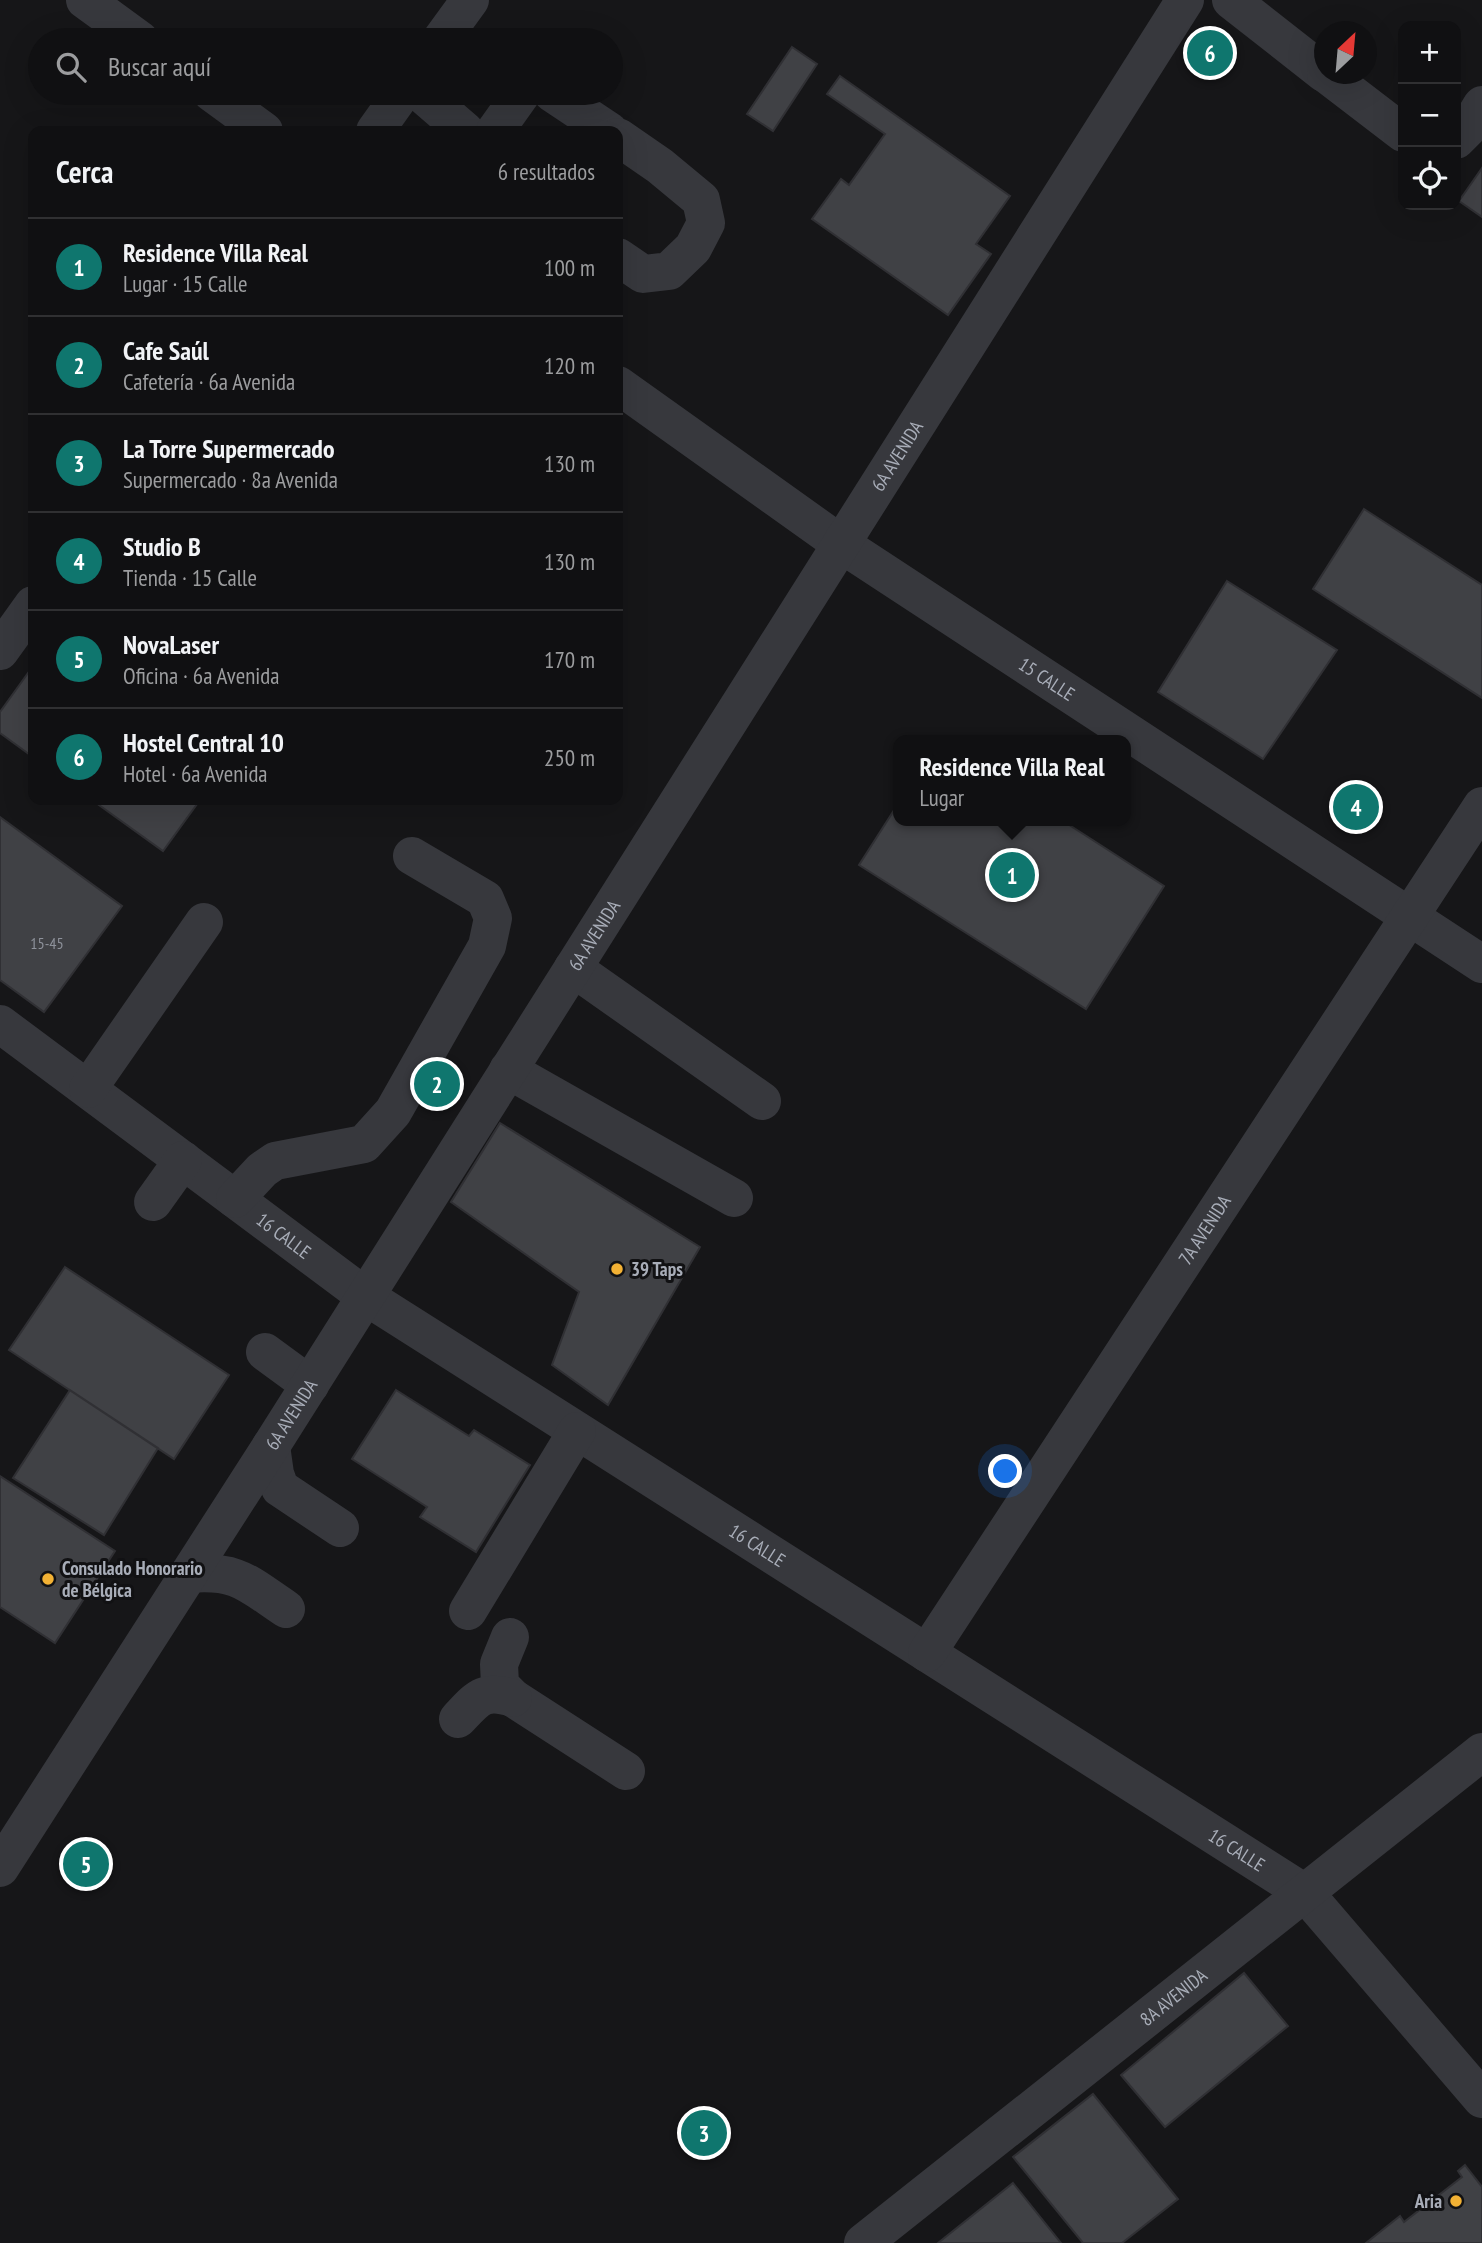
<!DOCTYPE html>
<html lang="es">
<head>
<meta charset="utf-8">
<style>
  body { margin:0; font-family:"PT Sans Narrow",sans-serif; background:#19191b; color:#f1f3f6 }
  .controls { position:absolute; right:21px; top:21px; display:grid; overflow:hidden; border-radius:14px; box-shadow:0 7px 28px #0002 }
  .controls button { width:63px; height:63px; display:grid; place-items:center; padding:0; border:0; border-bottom:2px solid #303032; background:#101012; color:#f1f3f6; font:35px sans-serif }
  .compass { position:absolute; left:1314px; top:21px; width:63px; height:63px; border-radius:50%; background:#101012; box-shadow:0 7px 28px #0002; rotate:26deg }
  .you { position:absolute; left:1006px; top:1472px; width:24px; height:24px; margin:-18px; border:5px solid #fff; border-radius:50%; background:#1a73e8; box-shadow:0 0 0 10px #1a73e833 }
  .badge { display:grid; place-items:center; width:46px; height:46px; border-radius:50%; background:#0f766e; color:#fff; font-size:23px; font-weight:700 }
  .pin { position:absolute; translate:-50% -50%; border:4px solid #fff; box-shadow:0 2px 7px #0006 }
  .popup { position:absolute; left:893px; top:735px; width:238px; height:91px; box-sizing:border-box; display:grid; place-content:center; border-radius:14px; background:#101012; filter:drop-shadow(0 2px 5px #0005); font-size:23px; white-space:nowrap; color:#9c9d9f }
  .popup b { font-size:26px; color:#f1f3f6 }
  .popup::after { content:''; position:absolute; left:50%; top:100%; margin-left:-14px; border:14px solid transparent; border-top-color:#101012 }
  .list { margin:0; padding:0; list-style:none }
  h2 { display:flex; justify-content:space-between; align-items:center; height:91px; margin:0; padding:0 28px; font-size:30px }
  h2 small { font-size:23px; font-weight:400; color:#9c9d9f }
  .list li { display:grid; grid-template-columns:46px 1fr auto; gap:21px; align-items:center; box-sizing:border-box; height:98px; padding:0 28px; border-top:2px solid #303032 }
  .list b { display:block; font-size:26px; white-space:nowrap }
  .list p { margin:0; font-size:23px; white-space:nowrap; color:#9c9d9f }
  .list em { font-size:23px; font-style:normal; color:#9c9d9f }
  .icon { flex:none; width:38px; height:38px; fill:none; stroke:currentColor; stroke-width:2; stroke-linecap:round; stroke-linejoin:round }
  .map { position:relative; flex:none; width:1482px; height:2243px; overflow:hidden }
  .search { position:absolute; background:#101012; box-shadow:0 7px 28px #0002; left:28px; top:28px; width:595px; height:77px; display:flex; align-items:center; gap:18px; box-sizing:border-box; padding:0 24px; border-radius:38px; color:#9c9d9f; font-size:26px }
  .panel { position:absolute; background:#101012; box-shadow:0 7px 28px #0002; left:28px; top:126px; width:595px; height:679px; border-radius:14px }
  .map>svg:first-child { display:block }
  .building { fill:#404145; stroke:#303034; stroke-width:2 }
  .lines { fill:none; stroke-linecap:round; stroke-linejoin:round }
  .minor { stroke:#37383d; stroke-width:38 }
  .poi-dot { fill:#f2b134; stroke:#111113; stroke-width:2.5 }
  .labels { text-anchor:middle; stroke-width:6; stroke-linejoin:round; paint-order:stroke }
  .number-label { font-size:16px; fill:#8e929b }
  .street-label { font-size:19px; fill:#a8adb8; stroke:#111113 }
  .poi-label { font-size:19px; font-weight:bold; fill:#a8adb8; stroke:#111113; text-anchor:start }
</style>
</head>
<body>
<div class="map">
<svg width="1482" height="2243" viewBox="0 0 1482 2243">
  <rect width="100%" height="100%" fill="#161618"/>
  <path class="building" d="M792,47l25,17 -44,67 -26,-17z
    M840,76l170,120 -34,48 15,10 -43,61 -136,-96 29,-40 8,6 36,-51 -58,-40z
    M1482,168v49l-23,-16z
    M1364,509l118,76v113l-169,-109z
    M1227,581l110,69 -74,109 -105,-67z
    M33,666v91l-33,-24v-21z
    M92,800h108l-37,51z
    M898,804v17h165l101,65 -78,123 -227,-144z
    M0,817l122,89 -78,106 -44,-32z
    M500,1123l200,124 -92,158 -56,-40 27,-73 -128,-90z
    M65,1267l164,108 -55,84 -165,-109z
    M70,1390l88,58 -54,87 -91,-57z
    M396,1390l73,46 5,-6 56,35 -54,87 -56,-35 7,-10 -75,-48z
    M0,1476l115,75 -60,92 -55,-36z
    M1244,1973l44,53 -123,101 -44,-52z
    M1093,2094l85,105 -56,44h-39l-70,-86z
    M1465,2165l17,22v56h-116l34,-27 4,6 58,-45 -4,-6z
    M1013,2183l48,60h-123z"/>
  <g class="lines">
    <g class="minor">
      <path d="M85,0l55,40"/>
      <path d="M1231,0l93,73"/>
      <path d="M441,40l29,-40"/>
      <path d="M1326,74l77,59"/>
      <path d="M212,93l52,38"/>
      <path d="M421,93l44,38"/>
      <path d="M552,93l57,38"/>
      <path d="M375,131l27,-38"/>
      <path d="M495,131l27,-38"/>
      <path d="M618,137l42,29 41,34 5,23 -13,25 -24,23 -26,3 -25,-17"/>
      <path d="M1456,140l12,-12 14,-23"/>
      <path id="s1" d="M618,385l223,159 641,420"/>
      <path d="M0,651l33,-46"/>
      <path d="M573,968l189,133"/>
      <path id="s2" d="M0,1024l365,272 940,597 177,206"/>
      <path d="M508,1070l226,128"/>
      <path d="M88,1089l116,-167"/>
      <path d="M235,1199l27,-29 13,-9 89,-17 29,-32 94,-166 6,-28 -8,-19 -73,-43"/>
      <path d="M153,1202l30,-42"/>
      <path d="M265,1352l45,33"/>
      <path d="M271,1446l4,28 5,14 60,40"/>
      <path d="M189,1574c49,-4 58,9 97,35"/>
      <path d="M468,1611l109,-180"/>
      <path d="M510,1637l-11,27 1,21 13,13 113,73"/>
      <path id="s3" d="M927,1653l555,-847"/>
      <path d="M458,1719c20,-21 25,-30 55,-21"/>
      <path id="s4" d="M0,1868l271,-422 914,-1446"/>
      <path id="s5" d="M863,2243l619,-491"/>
    </g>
  </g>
  <g class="poi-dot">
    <circle cx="617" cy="1269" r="7"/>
    <circle cx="48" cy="1579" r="7"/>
    <circle cx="1456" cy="2201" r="7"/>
  </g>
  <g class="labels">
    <g class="number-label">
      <text x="47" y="949">15-45</text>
    </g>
    <g class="street-label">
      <text dy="7" stroke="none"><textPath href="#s4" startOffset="1673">6A AVENIDA</textPath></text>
      <text dy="7" stroke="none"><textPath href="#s1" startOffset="520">15 CALLE</textPath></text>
      <text dy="7" stroke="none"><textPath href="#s4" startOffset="1106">6A AVENIDA</textPath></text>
      <text dy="7" stroke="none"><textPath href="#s3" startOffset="506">7A AVENIDA</textPath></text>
      <text dy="7" stroke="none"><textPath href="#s2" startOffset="354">16 CALLE</textPath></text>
      <text dy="7" stroke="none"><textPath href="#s4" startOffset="539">6A AVENIDA</textPath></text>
      <text dy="7" stroke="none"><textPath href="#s2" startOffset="920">16 CALLE</textPath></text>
      <text dy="7" stroke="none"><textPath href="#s2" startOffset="1488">16 CALLE</textPath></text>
      <text dy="7" stroke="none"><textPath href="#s5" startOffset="396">8A AVENIDA</textPath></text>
    </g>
    <g class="poi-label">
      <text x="631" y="1276">39 Taps</text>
      <text x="62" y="1575">Consulado Honorario<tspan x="62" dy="22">de Bélgica</tspan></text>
      <text x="1442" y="2208" text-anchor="end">Aria</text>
    </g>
  </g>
</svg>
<div class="controls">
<button>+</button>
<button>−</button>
<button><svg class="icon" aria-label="locate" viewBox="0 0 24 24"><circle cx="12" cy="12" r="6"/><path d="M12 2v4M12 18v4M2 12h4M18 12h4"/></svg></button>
</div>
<svg class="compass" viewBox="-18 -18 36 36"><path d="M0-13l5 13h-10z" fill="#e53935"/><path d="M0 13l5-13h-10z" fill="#9c9d9f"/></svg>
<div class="you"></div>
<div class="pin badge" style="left:1012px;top:875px">1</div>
<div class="popup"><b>Residence Villa Real</b>Lugar</div>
<div class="pin badge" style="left:437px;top:1084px">2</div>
<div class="pin badge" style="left:704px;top:2133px">3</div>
<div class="pin badge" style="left:1356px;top:807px">4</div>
<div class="pin badge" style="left:86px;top:1864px">5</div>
<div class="pin badge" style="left:1210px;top:53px">6</div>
<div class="search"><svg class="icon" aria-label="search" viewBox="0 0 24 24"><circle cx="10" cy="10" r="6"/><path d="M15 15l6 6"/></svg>Buscar aquí</div>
<section class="panel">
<h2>Cerca<small>6 resultados</small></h2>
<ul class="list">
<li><span class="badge">1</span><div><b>Residence Villa Real</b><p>Lugar · 15 Calle</p></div><em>100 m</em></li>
<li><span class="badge">2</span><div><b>Cafe Saúl</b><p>Cafetería · 6a Avenida</p></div><em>120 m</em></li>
<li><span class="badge">3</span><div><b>La Torre Supermercado</b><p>Supermercado · 8a Avenida</p></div><em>130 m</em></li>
<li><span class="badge">4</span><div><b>Studio B</b><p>Tienda · 15 Calle</p></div><em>130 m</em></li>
<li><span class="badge">5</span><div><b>NovaLaser</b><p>Oficina · 6a Avenida</p></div><em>170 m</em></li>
<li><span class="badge">6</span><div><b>Hostel Central 10</b><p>Hotel · 6a Avenida</p></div><em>250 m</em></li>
</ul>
</section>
</div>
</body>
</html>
